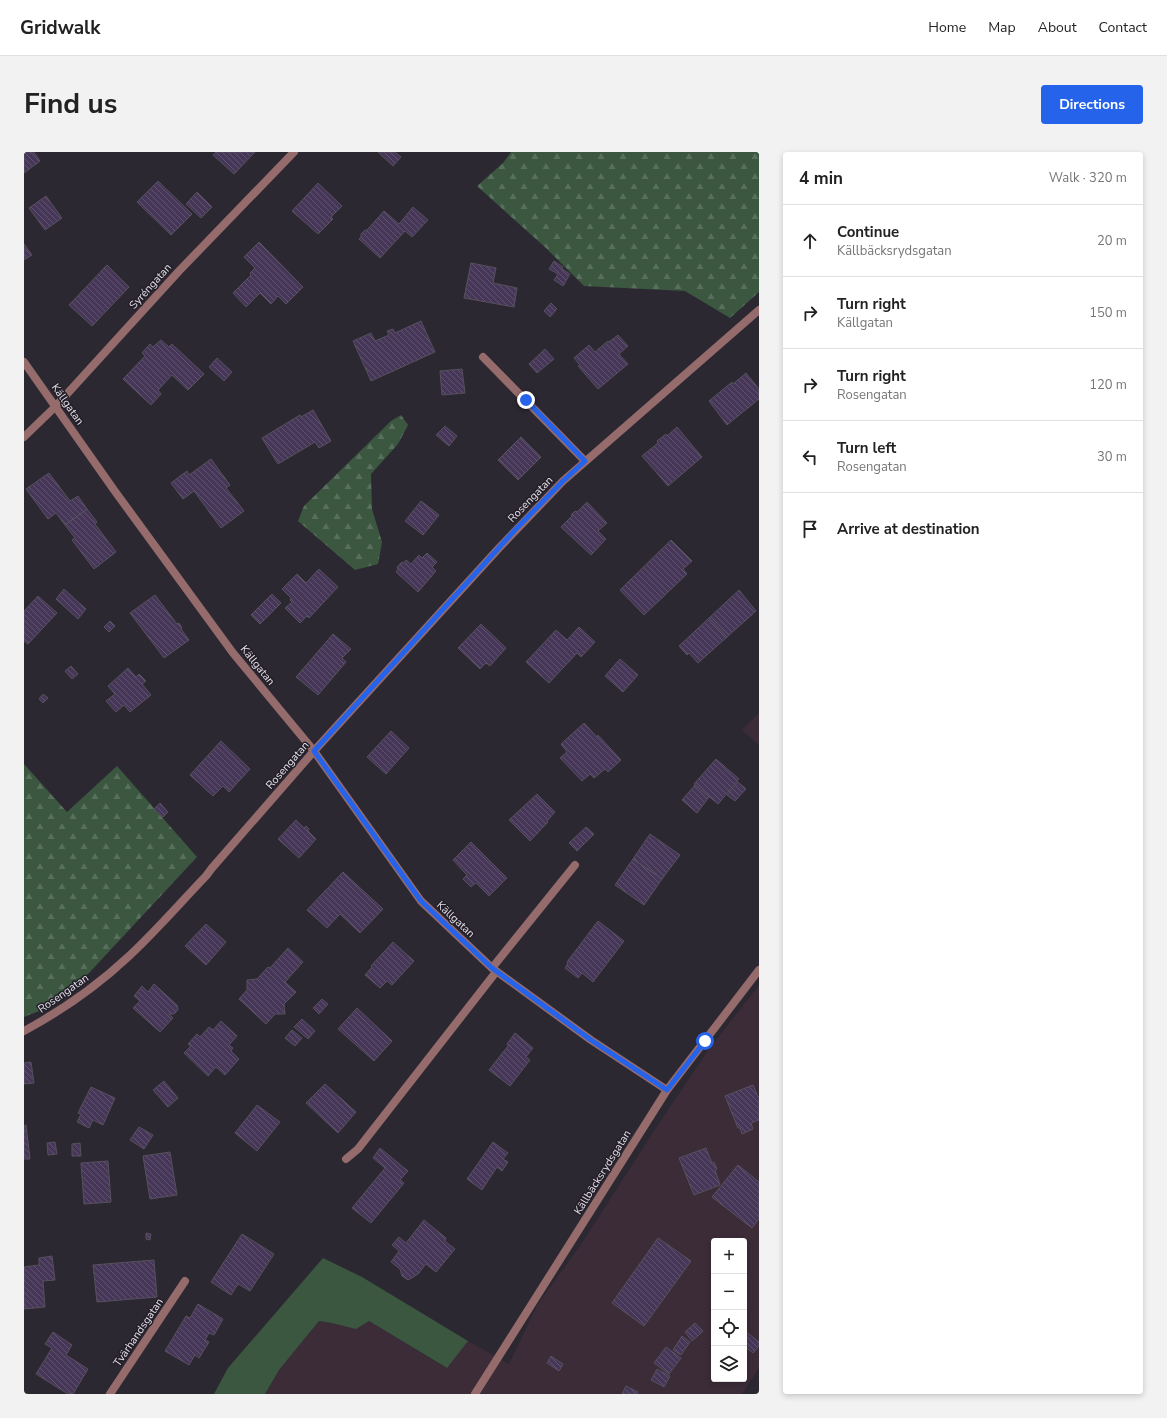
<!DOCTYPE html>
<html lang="en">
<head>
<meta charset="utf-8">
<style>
  body { margin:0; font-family:"Nunito Sans",sans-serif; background:#f2f2f2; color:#222 }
  .controls { position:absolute; right:12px; bottom:12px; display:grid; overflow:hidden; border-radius:4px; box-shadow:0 2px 6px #0003 }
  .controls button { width:36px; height:36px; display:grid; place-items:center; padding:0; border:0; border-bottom:1px solid #e0e0e0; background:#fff; color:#222; font:20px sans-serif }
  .stop { position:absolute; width:12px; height:12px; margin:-9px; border:3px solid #2563eb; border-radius:50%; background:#fff }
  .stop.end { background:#2563eb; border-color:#fff; box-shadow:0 1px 4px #0008 }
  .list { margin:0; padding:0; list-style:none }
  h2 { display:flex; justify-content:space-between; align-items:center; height:52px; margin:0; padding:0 16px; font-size:17px }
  h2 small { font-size:13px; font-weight:400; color:#767676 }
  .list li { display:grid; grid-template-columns:26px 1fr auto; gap:12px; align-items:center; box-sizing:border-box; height:72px; padding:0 16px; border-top:1px solid #e0e0e0 }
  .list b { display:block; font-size:15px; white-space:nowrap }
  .list p { margin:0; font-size:13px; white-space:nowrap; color:#767676 }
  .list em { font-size:13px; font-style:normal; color:#767676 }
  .icon { flex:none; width:22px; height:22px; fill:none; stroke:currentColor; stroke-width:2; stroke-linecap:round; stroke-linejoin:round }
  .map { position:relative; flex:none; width:735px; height:1242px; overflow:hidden; border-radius:4px }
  header { display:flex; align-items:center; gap:24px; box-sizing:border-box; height:56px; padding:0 20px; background:#fff; border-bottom:1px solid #e0e0e0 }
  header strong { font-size:19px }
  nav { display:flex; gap:22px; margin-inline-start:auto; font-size:14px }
  .intro { display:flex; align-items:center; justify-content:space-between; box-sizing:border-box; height:96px; padding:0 24px }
  h1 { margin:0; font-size:28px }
  .button { padding:10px 18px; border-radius:4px; background:#2563eb; color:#fff; font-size:14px; font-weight:700 }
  main { display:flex; gap:24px; padding:0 24px }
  aside { flex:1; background:#fff; border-radius:4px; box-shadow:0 2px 6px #0003 }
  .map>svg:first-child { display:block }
  .commercial { fill:#3b2c38; fill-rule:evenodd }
  .grass { fill:#3b5740 }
  .forest { fill:url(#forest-firs) }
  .building { fill:url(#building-back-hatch); stroke:#56515c }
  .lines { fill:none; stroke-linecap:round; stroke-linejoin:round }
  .service { stroke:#956b6c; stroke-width:8 }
  .minor { stroke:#956b6c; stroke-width:8 }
  .route { stroke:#2563eb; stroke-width:5 }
  .labels { text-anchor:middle; stroke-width:3; stroke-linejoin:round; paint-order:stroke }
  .street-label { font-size:11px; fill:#e4e1e8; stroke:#231e28 }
</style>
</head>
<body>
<header>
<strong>Gridwalk</strong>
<nav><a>Home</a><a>Map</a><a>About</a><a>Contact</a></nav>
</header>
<div class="intro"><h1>Find us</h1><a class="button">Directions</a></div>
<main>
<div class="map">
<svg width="735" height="1242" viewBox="0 0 735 1242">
  <defs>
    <pattern id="forest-firs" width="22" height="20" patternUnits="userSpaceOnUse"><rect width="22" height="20" fill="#3b5740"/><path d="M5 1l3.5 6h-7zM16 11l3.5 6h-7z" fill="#576f5c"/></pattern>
    <pattern id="building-back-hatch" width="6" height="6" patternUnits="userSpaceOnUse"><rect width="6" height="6" fill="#463658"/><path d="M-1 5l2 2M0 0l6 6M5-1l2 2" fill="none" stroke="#615370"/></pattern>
  </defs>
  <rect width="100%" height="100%" fill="#2c2832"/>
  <path class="commercial" d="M735,561v32l-17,-15z
    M735,833v383l-17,26h-477l14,-24 40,-49 13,2 37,-2 77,47 22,-27 41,23 29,-60 42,-58 76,-118 51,-76zM690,1089h30v138h-30z"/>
  <path class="grass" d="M299,1106l39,19 106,64 -21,27 -78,-47 -13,8 -24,-6 -13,-2 -40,49 -14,24h-51l14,-26z"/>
  <path class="forest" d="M487,0h248v140l-29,26 -45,-27 -101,-5 -37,-37 -70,-63 26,-23z
    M377,263l7,10 -10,19 -27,30 1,35 10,33 -4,22 -23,6 -57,-49 6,-15 87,-85z
    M0,612l43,48 50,-46 80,91 -108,116 -45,36 -20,8z"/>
  <path class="building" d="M0,0h10l6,9 -16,12z
    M192,0h39l-21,22 -21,-19z
    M354,0h17l6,5 -8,9z
    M134,29l34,33 -21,21 -34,-33z
    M294,31l24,23 -11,11 2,2 -15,15 -26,-23z
    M173,40l15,15 -11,11 -15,-14z
    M22,44l16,22 -17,12 -16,-22z
    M389,55l15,13 -16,17 -7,-6 -25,27 -21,-19 2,-2v-3l4,-4h2l17,-19 15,13z
    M235,90l44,45 -17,17 -8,-8 -7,8 -11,-11 -14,14 -13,-14 18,-18 -1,-2 5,-5 -11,-11z
    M0,92l8,11 -8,5z
    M530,109l9,6 -1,2 8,5 -7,12 -9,-6 4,-6 -9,-5z
    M447,111l25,5 -3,15 24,5 -3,19 -50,-9z
    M83,113l22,22 -37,39 -23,-21z
    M527,151l6,6 -7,8 -6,-6z
    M397,169l14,31 -64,29 -18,-40 18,-8 4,8 14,-6 -2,-4 6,-2 2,4z
    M594,183l10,11 -9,8 9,10 -30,25 -20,-23 2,-1 -6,-7 15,-13 6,7 13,-11 1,1z
    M137,188l8,7 3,-3 32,30 -16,16 -16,-15 -14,15 3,4 -10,11 -28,-26 22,-23 -3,-3 8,-9 3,3z
    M521,197l9,10 -17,14 -8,-9z
    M193,206l15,14 -8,9 -15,-14z
    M438,217l3,24 -23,2 -2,-24z
    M722,221l13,16v10l-32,26 -18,-24 23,-19 1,2z
    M289,258l18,31 -12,7 -4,-6 -37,22 -16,-26 38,-23 1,2z
    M421,274l12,10 -8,10 -13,-11z
    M653,275l25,30 -34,29 -26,-30 16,-13 -1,-2 9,-7 1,2z
    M497,285l20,20 -23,23 -20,-20z
    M187,307l19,26 -4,3 18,23 -23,17 -27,-37 -11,8 -12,-16 16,-12 2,4z
    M25,321l21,28 8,-5 9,13 -22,16 -9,-12 -8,6 -22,-30z
    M397,349l18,14 -16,20 -18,-14z
    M563,350l20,21 -9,8 8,8 -15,16 -30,-28 11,-11 -1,-1 4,-4 2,1z
    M63,357l10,13 -2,2 21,28 -22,17 -22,-29 3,-2 -10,-13z
    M647,388l21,21 -9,8 4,5 -43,41 -24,-25z
    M403,401l10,9 -5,5 4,4 -18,21 -22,-20 2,-3 -1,-2 5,-5 2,1 2,-3 5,4 8,-9 3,3z
    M295,417l19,18 -29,31 -2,-2 -7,7 -15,-15 7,-6 -2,-2 1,-2 -9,-9 15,-15 9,9z
    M40,437l22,20 -8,10 -22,-20z
    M715,438l17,21 -29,26 -18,-19z
    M248,442l9,9 -21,21 -9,-9z
    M131,443l22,29 2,-1 3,5 -1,1 8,11 -25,18 -34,-45z
    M14,444l19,17 -29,31 -4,-3v-30z
    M685,466l18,19 -29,26 -9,-10 -2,2 -8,-9z
    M86,469l5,5 -6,6 -5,-5z
    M457,472l25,24 -16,18 -4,-3 -6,6 -22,-21z
    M555,475l16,15 -14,15 -4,-4 -28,30 -23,-21 30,-32 11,10z
    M309,482l18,15 -9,9 4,4 -28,33 -22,-18z
    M596,507l18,16 -15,17 -18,-16z
    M47,514l7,8 -6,5 -7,-8z
    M104,516l8,9 3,-3 7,7 -4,3 9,11 -21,17 -6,-7 -8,7 -10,-11 9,-7 -7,-8z
    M19,542l5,4 -5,5 -4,-4z
    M560,571l13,14 1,-2 23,25 -13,12 -3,-3 -11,9 -4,-4 -8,7 -22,-23 7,-6 -6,-8z
    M367,579l18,17 -23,26 -19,-17z
    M197,589l29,28 -21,23 -6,-6 -10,10 -23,-21z
    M692,607l23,20 -21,25 -24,-20z
    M714,630l8,7 -11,12 -8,-6z
    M671,633l14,12 -12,16 -15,-13z
    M513,642l18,18 -8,9 1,1 -18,19 -21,-21z
    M136,651l8,9 -5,5 -9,-8z
    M272,668l8,8 2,-2 3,3 -1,2 8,8 -17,19 -21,-19z
    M562,675l8,7 -17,17 -8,-8z
    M626,682l30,21 -18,24 -29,-20z
    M447,690l36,36 -18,18 -13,-13 -5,4 -8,-8 4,-4 -14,-15z
    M609,707l29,20 -18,26 -29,-20z
    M319,720l40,37 -23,24 -20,-19 -13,14 -20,-18z
    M574,769l26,20 -31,41 -11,-9 -4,5 -13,-10 3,-5 -1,-1z
    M182,772l20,18 -20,23 -21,-19z
    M369,790l21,19 -22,24 -5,-4 -7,7 -15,-13 7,-8 -1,-1z
    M264,796l15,14 -18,20 11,10 -12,12 1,10h-10l-9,10 -27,-25 8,-9v-10l10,-1 11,-12 2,1z
    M130,832l23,21 1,5 -4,4h-5l4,4 -13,14 -27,-24 7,-7 -6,-5 8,-10 6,6z
    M298,847l6,5 -9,10 -6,-6z
    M333,856l35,33 -18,20 -36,-32z
    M278,867l13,12 -7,8 -14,-12z
    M197,869l16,15 -8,9 4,3 -2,3 8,8 -14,16 -9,-8 -8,9 -24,-23 7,-7 -3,-2 9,-10 3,3 9,-10 4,3z
    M268,878l10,8 -7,8 -10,-8z
    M491,881l18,15 -7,9 4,3 -20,26 -21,-16 19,-24 -1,-2z
    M7,910l3,21 -10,1v-21z
    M140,929l14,17 -10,9 -15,-17z
    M301,932l31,28 -18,21 -32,-30z
    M729,933l5,12 1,-1v24l-8,3 2,6 -11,5 -2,-6h-2l-13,-32z
    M67,935l24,11 -12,27 -10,-5 -4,8 -12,-6 4,-8 -3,-1z
    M233,953l23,17 -23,29 -22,-18z
    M2,973l4,34h-6v-33z
    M115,975l14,8 -9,14 -14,-9z
    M31,990l2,12 -9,1 -1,-12z
    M469,990l15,11 -5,6 5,3 -6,9 -5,-4 -15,23 -15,-11z
    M56,991l1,13h-9v-12z
    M356,996l28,23 -8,9 4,3 -33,40 -19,-15 33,-40 -12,-10z
    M682,996l6,15 2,-1 3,7 -2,1 5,15 -26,10 -15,-37z
    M146,1000l7,43 -27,4 -7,-43z
    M84,1009l3,41 -27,2 -3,-41z
    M714,1013l21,17v37l-7,9 -40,-31z
    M400,1068l22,18 -1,3 10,8 -19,23 -10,-8 -8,10 -8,5 -2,1 -6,-4 -2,-7 -9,-7 8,-11 -7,-6 7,-8 7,6z
    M122,1081l5,1 -1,6 -4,-1z
    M218,1082l32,20 -24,37 -12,-7 -7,11 -20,-13z
    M634,1086l33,23 -47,65 -32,-23z
    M28,1104l3,24 -12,1 2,26 -21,2v-42l15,-2v-7z
    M130,1108l3,37 -60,5 -4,-37z
    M174,1152l25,15 -9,16 -5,-2 -4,7 4,2 -10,16 -4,-3 -6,10 -24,-14 21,-35 4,2z
    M671,1171l8,8 -11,10 -7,-9z
    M720,1178l15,12v4l-6,7 -9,-7z
    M29,1180l19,13 -6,10 22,14 -15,25h-5l-32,-20 16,-26 -7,-4z
    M658,1184l8,6 -9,13 -8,-5z
    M642,1195l15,11 -12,16 -15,-11z
    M527,1204l12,8 -4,7 -12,-8z
    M633,1217l13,7 -6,11 -13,-7z
    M602,1234l12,6 -1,2h-15z"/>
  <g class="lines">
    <path class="service" d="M468,816l83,-103
      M322,1007l12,-10 138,-177"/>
    <path class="minor" d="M459,205l102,104
      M0,210l90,128 119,163 81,98 107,150 71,67 99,72 76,50
      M0,285l32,-31 123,-135 115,-119
      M0,879c37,-20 73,-45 104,-74 27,-25 52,-54 78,-81l6,-8 102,-117 185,-203 64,-67 196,-171
      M86,1242l75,-113
      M451,1242l192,-304 92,-120"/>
  </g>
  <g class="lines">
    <path class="route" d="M502,248l59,61 -22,20 -48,49 -201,221 107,150 71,67 99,72 76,50 38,-49"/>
  </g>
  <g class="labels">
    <g class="street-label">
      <text transform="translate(126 134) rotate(-48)" y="4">Syréngatan</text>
      <text transform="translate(44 252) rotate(55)" y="4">Källgatan</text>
      <text transform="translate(506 347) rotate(-46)" y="4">Rosengatan</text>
      <text transform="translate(234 513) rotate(51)" y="4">Källgatan</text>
      <text transform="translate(263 613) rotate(-49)" y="4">Rosengatan</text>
      <text transform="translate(432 767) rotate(43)" y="4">Källgatan</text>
      <text transform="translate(39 841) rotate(-35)" y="4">Rosengatan</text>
      <text transform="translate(578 1020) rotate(-58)" y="4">Källbäcksrydsgatan</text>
      <text transform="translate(114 1180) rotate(-56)" y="4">Tvärhandsgatan</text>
    </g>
  </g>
</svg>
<div class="controls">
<button>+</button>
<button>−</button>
<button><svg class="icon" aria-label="locate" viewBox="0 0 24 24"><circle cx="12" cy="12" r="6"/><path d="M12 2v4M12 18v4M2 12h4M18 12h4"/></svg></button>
<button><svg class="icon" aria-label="layers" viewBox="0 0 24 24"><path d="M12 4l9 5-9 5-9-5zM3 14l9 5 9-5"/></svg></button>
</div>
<div class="stop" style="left:681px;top:889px"></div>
<div class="stop end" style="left:502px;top:248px"></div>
</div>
<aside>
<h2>4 min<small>Walk · 320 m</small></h2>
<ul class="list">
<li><svg class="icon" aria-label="ahead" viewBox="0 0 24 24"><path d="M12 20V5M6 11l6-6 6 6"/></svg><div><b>Continue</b><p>Källbäcksrydsgatan</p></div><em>20 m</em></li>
<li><svg class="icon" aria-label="right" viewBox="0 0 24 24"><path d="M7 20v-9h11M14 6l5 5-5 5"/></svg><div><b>Turn right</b><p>Källgatan</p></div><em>150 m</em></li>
<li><svg class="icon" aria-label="right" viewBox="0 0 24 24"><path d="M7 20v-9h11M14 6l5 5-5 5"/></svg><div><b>Turn right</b><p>Rosengatan</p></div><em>120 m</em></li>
<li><svg class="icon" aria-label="left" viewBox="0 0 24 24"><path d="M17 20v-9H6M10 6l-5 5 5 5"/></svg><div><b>Turn left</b><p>Rosengatan</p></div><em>30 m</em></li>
<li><svg class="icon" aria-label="arrive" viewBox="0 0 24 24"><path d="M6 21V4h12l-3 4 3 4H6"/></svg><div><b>Arrive at destination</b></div></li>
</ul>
</aside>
</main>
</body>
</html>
